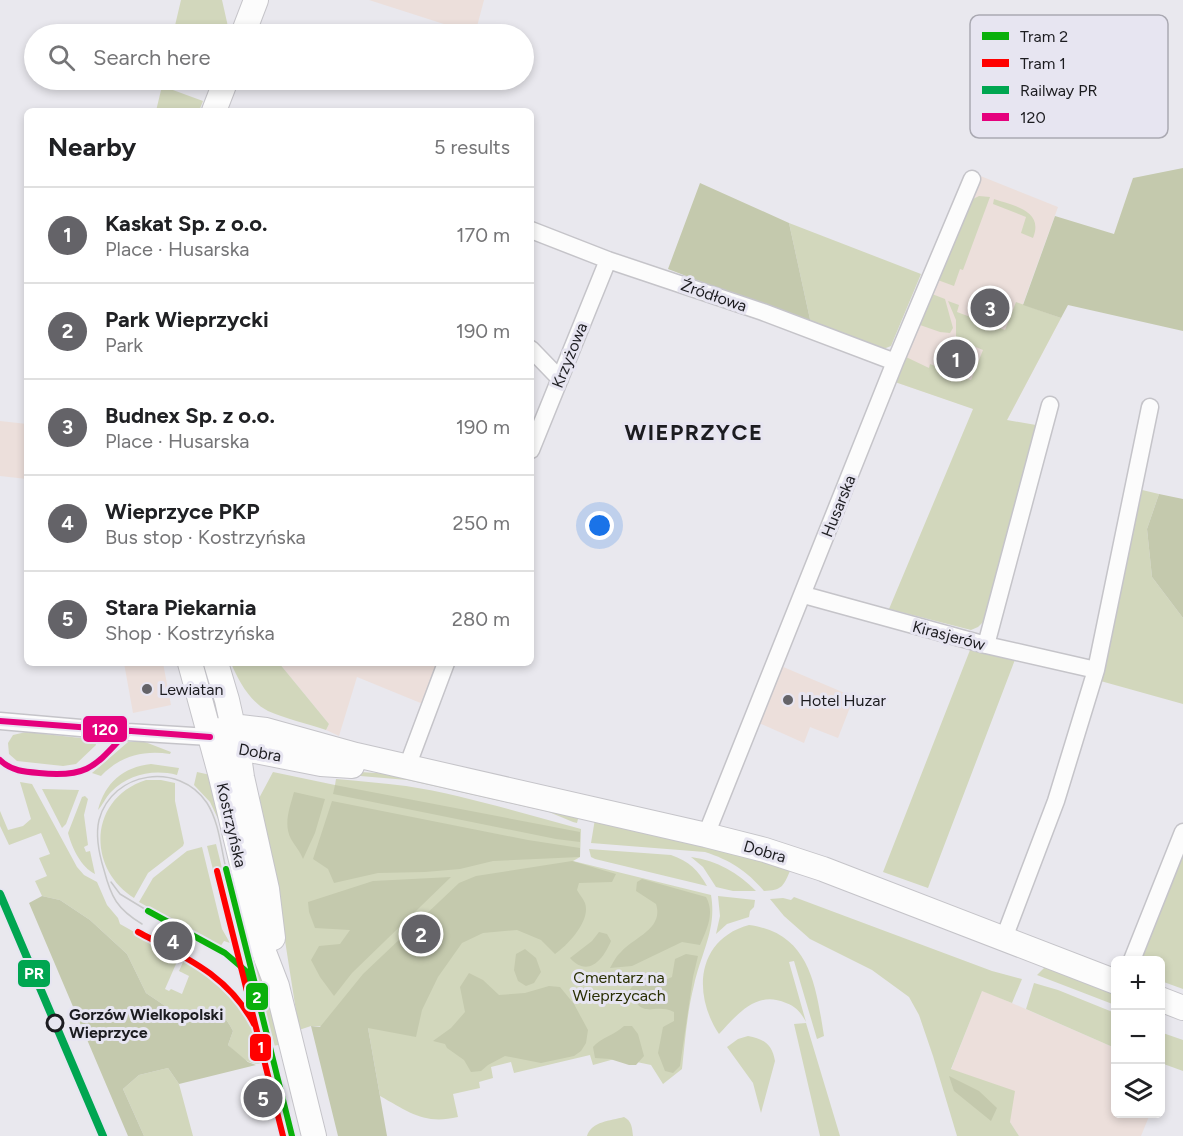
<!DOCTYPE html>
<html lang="en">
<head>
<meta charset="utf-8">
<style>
  body { margin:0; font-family:Figtree,sans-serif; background:#f2f2f2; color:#202124 }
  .controls { position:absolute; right:18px; bottom:18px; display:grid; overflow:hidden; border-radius:9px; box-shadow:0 3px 9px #0003 }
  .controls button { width:54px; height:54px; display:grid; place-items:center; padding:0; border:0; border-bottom:2px solid #e0e0e0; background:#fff; color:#202124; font:30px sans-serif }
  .you { position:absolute; left:600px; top:526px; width:21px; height:21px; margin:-15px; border:4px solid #fff; border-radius:50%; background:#1a73e8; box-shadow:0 0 0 9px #1a73e833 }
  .badge { display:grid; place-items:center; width:39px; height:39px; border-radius:50%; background:#646368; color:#fff; font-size:20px; font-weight:700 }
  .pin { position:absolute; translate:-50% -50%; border:3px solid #fff; box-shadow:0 2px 6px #0006 }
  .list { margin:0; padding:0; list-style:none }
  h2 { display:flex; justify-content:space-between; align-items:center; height:78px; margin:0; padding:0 24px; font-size:26px }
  h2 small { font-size:20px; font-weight:400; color:#757577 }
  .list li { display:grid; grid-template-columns:39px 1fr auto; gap:18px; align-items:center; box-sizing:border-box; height:96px; padding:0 24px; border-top:2px solid #e0e0e0 }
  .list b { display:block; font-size:22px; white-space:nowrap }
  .list p { margin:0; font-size:20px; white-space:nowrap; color:#757577 }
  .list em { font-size:20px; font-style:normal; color:#757577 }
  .icon { flex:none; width:33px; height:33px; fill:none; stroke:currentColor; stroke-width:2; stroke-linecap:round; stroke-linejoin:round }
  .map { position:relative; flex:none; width:1183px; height:1136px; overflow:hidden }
  .search { position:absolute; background:#fff; box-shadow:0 3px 9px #0003; left:24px; top:24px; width:510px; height:66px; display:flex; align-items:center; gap:15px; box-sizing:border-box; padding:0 21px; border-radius:33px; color:#757577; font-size:22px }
  .panel { position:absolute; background:#fff; box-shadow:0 3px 9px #0003; left:24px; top:108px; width:510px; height:558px; border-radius:9px }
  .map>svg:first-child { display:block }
  .commercial { fill:#ecdfdb }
  .green { fill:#d2d7bc }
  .forest { fill:#c4c9ad }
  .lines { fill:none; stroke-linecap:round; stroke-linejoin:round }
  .street-casing { stroke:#c5c4c9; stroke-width:19 }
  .secondary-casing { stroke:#c5c4c9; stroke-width:26 }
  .street { stroke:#fcfcfc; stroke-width:16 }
  .secondary { stroke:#fcfcfc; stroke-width:24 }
  .tram { stroke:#c8c8c9; stroke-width:1.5 }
  .bus-1-casing { stroke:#e7e5f1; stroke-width:10 }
  .bus-1 { stroke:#e5007d; stroke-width:6 }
  .rail-1-casing { stroke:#e7e5f1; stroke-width:12 }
  .rail-1 { stroke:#00a651; stroke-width:8 }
  .tram-1-casing { stroke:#e7e5f1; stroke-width:10 }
  .tram-2-casing { stroke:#e7e5f1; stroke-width:10 }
  .tram-1 { stroke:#0ab00b; stroke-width:6 }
  .tram-2 { stroke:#f00; stroke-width:6 }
  .poi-dot { fill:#646368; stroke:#e7e5f1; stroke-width:2 }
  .stop-dot { fill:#e7e5f1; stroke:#1c1c20; stroke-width:3 }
  .labels { text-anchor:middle; stroke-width:6; stroke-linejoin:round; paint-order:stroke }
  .street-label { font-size:16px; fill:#1c1c20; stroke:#e7e5f1 }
  .poi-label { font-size:16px; fill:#1c1c20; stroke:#e7e5f1; text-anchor:start }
  .park-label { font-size:16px; fill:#292f02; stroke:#e7e5f1 }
  .stop-label { font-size:16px; font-weight:bold; fill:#1c1c20; stroke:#e7e5f1; text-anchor:start }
  .district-label { font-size:22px; font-weight:bold; letter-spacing:1.5px; fill:#1c1c20; stroke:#e7e5f1 }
  .key { fill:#e7e5f1; stroke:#aaa9b2; stroke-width:1.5 }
  .key-label { font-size:16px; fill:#1c1c20 }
  .line-badge { stroke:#e7e5f1; stroke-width:2 }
  .badge-label { font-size:16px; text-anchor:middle; font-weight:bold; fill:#fff }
</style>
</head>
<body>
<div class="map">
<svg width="1183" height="1136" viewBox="0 0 1183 1136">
  <rect width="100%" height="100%" fill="#e9e8ee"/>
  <path class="commercial" d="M369,0h115l-9,34z
    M978,175l80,32 -35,97 38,14 -54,102 -115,-39z
    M0,421l27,3v55l-27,-3z
    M124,663h39l8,42 -38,8z
    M279,663h154l6,3 -16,38 -66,-27 -18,59 -13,-6 3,-6z
    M781,666l73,31 -16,41 -28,-11 -6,16 -45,-20z
    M982,990l133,58 1,66h34l-9,22h-122l-9,-14 -59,-52z"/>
  <path class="green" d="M181,0h41l7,31 -1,3h-55z
    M162,86l41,15 -4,10h-43z
    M979,196l11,1 -27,73 -3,-1 -6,17 -19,-7 36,-79z
    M994,199c21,7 50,12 39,39l-12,-5 5,-16 -33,-13z
    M789,223l132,51 -30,72 -10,4 -70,-26z
    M932,294l13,5 8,29 -3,5 -10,-1 -20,-7z
    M948,301l11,4 -2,7 48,18 11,-28 45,16 -54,102 29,5 -49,193 -9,9 -7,3 -82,-21 84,-200 -78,-27 11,-25 23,11 1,-4 41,16 12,-30 -27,-11v-19z
    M1138,489l21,5 -12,35 5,48 31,41v86l-86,-24z
    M972,645l44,12 -88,231 -45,-16z
    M231,663h48l50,61 -3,6c-17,-6 -43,-12 -58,-19 -18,-9 -30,-31 -37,-48z
    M26,732l64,7 5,2 1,4 -20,19 -13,2 -46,-5 -8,-7 -1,-11 5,-8z
    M128,742h17l26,10 -1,2c-27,-4 -50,2 -69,22l-9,-3z
    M151,764l28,4 -2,7c-24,-6 -48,-1 -66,17 -5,5 -9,14 -13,18 7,-27 25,-43 53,-46z
    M344,771l48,3 187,41 -2,8 -4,-1 -24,-10 -142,-32 -58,-5z
    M197,772l18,4 6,40 -2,5 -9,-19 -16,-17z
    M273,772l62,13 1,-6c23,2 47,4 70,7 59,9 117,28 175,43l-1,28 -7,4 138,34c6,34 -10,58 -17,90 -7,28 -9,56 -12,84l-19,15 -12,-19 -33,-7 -25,7 -3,-10 -76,18 -3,-11 -20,5 2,11 -14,4 1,6 -27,6 5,23c-34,8 -49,-5 -78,-21l-12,-68 -57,-2 -12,4 -18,-115 -24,-113z
    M146,780h15l14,3v18l9,42 -1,3 -35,27 -14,25c-48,-30 -45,-100 12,-118z
    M20,782l12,2 45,83 7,8 13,7 10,23 11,13 2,6 59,33 -14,32 4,2 2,-2 11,5 7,-18 -10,-5 5,-11 33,18 2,5 18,18 15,25 11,37c-15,4 -25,-9 -35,-18l5,-14c-14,-28 -27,-23 -53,-15l-34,-23 -19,-39 -37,-34 -30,-20 -18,-4 -7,-15 12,-5 -8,-18 11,-4 -9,-21 -32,12 -9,-19v-15l8,19 15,-4 8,-7z
    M42,789l37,1 -13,34 -4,4z
    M85,796l3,3 -4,16 4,30 -4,2 2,5 4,-1 5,23c-14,-7 -23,-26 -27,-41l14,-36z
    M595,819l194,49 1,3c-7,16 -8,19 -26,20 -17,-20 -34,-31 -59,-39l-114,-9z
    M216,844l26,104 -3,1 -12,-24 -20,-79z
    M202,847l20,82 8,14 -6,-2 -4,6 -81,-45 14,-24 34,-27z
    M1183,847v142l-22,-8 -1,-21h-23z
    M589,849l82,6c18,6 27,15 36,31l-112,-27 -4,-2z
    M691,857c27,4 46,15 65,34h-23l-17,-4 -13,-20z
    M718,896l37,4 -1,7 -4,4 -1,6 -22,7 -11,10 4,-18z
    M794,897l198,74 30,8 -10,24 -30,-12 -31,78 64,22 -5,31 9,14h-62l-24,-80 -14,-41 -10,-18 -37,-27 -62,-31 -26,-23 -14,-17 13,-1 8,2z
    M749,925c61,8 67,61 75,111l-7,3 -23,-78 -5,1 17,60c-5,-9 -9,-15 -20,-19 -30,-13 -48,11 -67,31 -27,-40 -22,-95 30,-109z
    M258,955l22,83 -2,7 -5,1 -21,-90z
    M1046,966l51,19 18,10v10l-78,-30z
    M1034,983l24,7 57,23v35l-89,-39z
    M806,1023l34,113h-20l-26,-112z
    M1160,1032l23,8v31l-22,-8z
    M748,1036c16,3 24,8 27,25l-14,52 -8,-30 -26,-36 11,-8z
    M168,1068l11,16 14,52h-49l-21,-47 16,-14z
    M624,1117c8,4 8,11 9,19h-46c5,-15 23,-15 37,-19z"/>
  <path class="forest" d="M1183,168v163l-115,-26 -7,13 -38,-13 32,-89 59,18 19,-56z
    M700,183l89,40 22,101 -143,-55z
    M1159,494l24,5v119l-31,-41 -5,-48z
    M335,785l245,47v10l-24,-3 -223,-45z
    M294,792l31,7 -10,34 -12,26c-3,-8 -8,-13 -12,-20 -8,-15 -1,-32 3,-47z
    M332,801l196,39 52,8v9l-87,4 -33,8 -35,3 -47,1 -44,10 -6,-14 -15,-10z
    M572,861l44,13 -4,8 -33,1 -2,7c2,4 6,8 8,13 6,17 -16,41 -30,51l-14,-14 -24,-10 -34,3 -21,10 -24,34 -16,33 -6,27 -48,-9 19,108h-49l-27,-110 9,1 43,-53 96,-91 17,-7z
    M451,877l-99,96 -18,23 -14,-19 -9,-17 8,-14 21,-2 10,-14 -35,-2 -6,-16 -1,-10 65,-21z
    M642,879l64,18c9,16 1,32 -6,48l-18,-3 -50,24 -22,2c3,-5 6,-12 11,-16 13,-15 43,-23 35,-48l-20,-13 1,-9z
    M42,896l18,4 30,20 37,34 19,39 34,23c26,-8 39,-13 53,15l-5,14 20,17 8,3 -77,19 -11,-16 -29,7 -16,14 21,47h-16l-99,-233z
    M599,932l8,2 4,7c-8,19 -23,37 -41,17l22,-17z
    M525,949l11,9 5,14 -7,11 -8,3 -8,-5 -4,-11 2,-16z
    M686,954l12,2 -5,21 -13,89 -7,7 -8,-2 -7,-18 5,-26 11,-6v-9c-22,-10 -30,10 -45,-21l13,-18 23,7 7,-3 3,-18z
    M469,973l14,7 16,15 26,-2 24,-7 11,1 14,17 14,26 -2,13 -5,8 -7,5 -33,7 -36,-7 -17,9 -7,6 -10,1 -7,-12 -17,-12 -2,-4 -12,-3 18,-13 14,-16 -5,-25z
    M624,1026h8l6,8 6,22 -8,9h-7l-19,-6 -15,-1 -2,-11c7,-9 22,-12 31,-21z
    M949,1076l30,15 18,17 -6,13 -37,-30z"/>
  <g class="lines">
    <g class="street-casing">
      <path id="street" d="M531,230l77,30 155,52 132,50
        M531,349l29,30
        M531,450l77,-190
        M804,595l182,50 110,25
        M986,645l64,-240
        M0,721l127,11 83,5
        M407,767l39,-104
        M706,835l189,-473 77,-183
        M1004,938l52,-137 40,-131 54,-263
        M1132,960l51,-128"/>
    </g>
    <g class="secondary-casing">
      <path id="secondary" d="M243,34l13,-34
        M214,111l12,-31
        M190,663l30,110 42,174 15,39 37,150
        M216,663l11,37 11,49 4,28 25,112 6,49
        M210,737l11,-7 11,-4 34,4 90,25 350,80 59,15 58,19 293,113
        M224,745l97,19 31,2
        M1160,999l23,9"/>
    </g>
    <use href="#street" class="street"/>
    <use href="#secondary" class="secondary"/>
    <path class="tram" d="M111,882l9,12 28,17
      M142,924c-25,-15 -31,-27 -38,-54 -5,-16 -9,-33 -5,-50 13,-49 80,-59 108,-17 12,19 14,45 19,66"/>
    <g class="bus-1-casing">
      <path id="bus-1" d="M0,721l210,16
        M0,760c11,11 25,12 39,13 50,5 56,-7 88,-41"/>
    </g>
    <use href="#bus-1" class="bus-1"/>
    <g class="rail-1-casing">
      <path id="rail-1" d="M0,894l103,242"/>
    </g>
    <use href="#rail-1" class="rail-1"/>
    <g class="tram-1-casing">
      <path id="tram-1" d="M226,869l32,127
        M148,911l77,42 21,18 12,28 34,137"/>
    </g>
    <g class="tram-2-casing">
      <path id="tram-2" d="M217,871l66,265
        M138,932c47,25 90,43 116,92"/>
    </g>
    <use href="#tram-1" class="tram-1"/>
    <use href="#tram-2" class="tram-2"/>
  </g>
  <g class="poi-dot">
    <circle cx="147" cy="689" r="6"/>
    <circle cx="788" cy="700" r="6"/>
  </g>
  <circle class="stop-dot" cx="55" cy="1023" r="8"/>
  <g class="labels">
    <g class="street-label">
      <text transform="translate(714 295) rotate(19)" y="6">Źródłowa</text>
      <text transform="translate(569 355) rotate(-68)" y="6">Krzyżowa</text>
      <text transform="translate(838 506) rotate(-68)" y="6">Husarska</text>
      <text transform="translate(949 635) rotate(15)" y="6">Kirasjerów</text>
      <text transform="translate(260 752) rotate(10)" y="6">Dobra</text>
      <text transform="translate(232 825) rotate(77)" y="6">Kostrzyńska</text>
      <text transform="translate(765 851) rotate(16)" y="6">Dobra</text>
    </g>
    <g class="poi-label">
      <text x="159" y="695">Lewiatan</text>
      <text x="800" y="706">Hotel Huzar</text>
    </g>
    <g class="park-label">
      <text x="619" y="983">Cmentarz na<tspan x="619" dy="18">Wieprzycach</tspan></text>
    </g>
    <g class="stop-label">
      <text x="69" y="1020">Gorzów Wielkopolski<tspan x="69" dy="18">Wieprzyce</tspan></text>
    </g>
    <g class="district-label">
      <text x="694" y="440">WIEPRZYCE</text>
    </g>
  </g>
  <rect x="970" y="15" width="198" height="123" rx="9" class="key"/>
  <rect x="982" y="32" width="27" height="8" fill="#0ab00b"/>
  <rect x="982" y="59" width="27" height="8" fill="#f00"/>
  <rect x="982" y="86" width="27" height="8" fill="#00a651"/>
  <rect x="982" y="113" width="27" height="8" fill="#e5007d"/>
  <g class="key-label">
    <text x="1020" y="42">Tram 2</text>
    <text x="1020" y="69">Tram 1</text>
    <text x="1020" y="96">Railway PR</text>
    <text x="1020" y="123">120</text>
  </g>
  <g class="line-badge">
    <rect x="82" y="715" width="46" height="28" rx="6" fill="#e5007d"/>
    <rect x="17" y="959" width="34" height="29" rx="6" fill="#00a651"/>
    <rect x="245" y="982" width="24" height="29" rx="6" fill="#0ab00b"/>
    <rect x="249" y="1033" width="23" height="29" rx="6" fill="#f00"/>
  </g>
  <g class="badge-label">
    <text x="105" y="735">120</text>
    <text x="34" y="979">PR</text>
    <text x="257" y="1003">2</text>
    <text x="261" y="1053">1</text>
  </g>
</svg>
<div class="controls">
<button>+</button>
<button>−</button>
<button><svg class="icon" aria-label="layers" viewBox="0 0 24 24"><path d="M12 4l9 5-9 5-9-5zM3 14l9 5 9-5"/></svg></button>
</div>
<div class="you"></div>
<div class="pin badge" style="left:956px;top:359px">1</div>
<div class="pin badge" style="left:421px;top:934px">2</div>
<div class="pin badge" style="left:990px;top:308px">3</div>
<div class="pin badge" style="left:173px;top:941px">4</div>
<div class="pin badge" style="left:263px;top:1098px">5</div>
<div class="search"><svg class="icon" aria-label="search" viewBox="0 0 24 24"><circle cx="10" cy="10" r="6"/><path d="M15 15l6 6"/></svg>Search here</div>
<section class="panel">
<h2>Nearby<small>5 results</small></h2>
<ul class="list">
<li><span class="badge">1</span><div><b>Kaskat Sp. z o.o.</b><p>Place · Husarska</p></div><em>170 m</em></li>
<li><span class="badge">2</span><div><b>Park Wieprzycki</b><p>Park</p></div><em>190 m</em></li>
<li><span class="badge">3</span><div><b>Budnex Sp. z o.o.</b><p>Place · Husarska</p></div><em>190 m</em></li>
<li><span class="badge">4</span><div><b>Wieprzyce PKP</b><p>Bus stop · Kostrzyńska</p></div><em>250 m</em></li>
<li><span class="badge">5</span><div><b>Stara Piekarnia</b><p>Shop · Kostrzyńska</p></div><em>280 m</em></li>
</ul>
</section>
</div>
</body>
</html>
